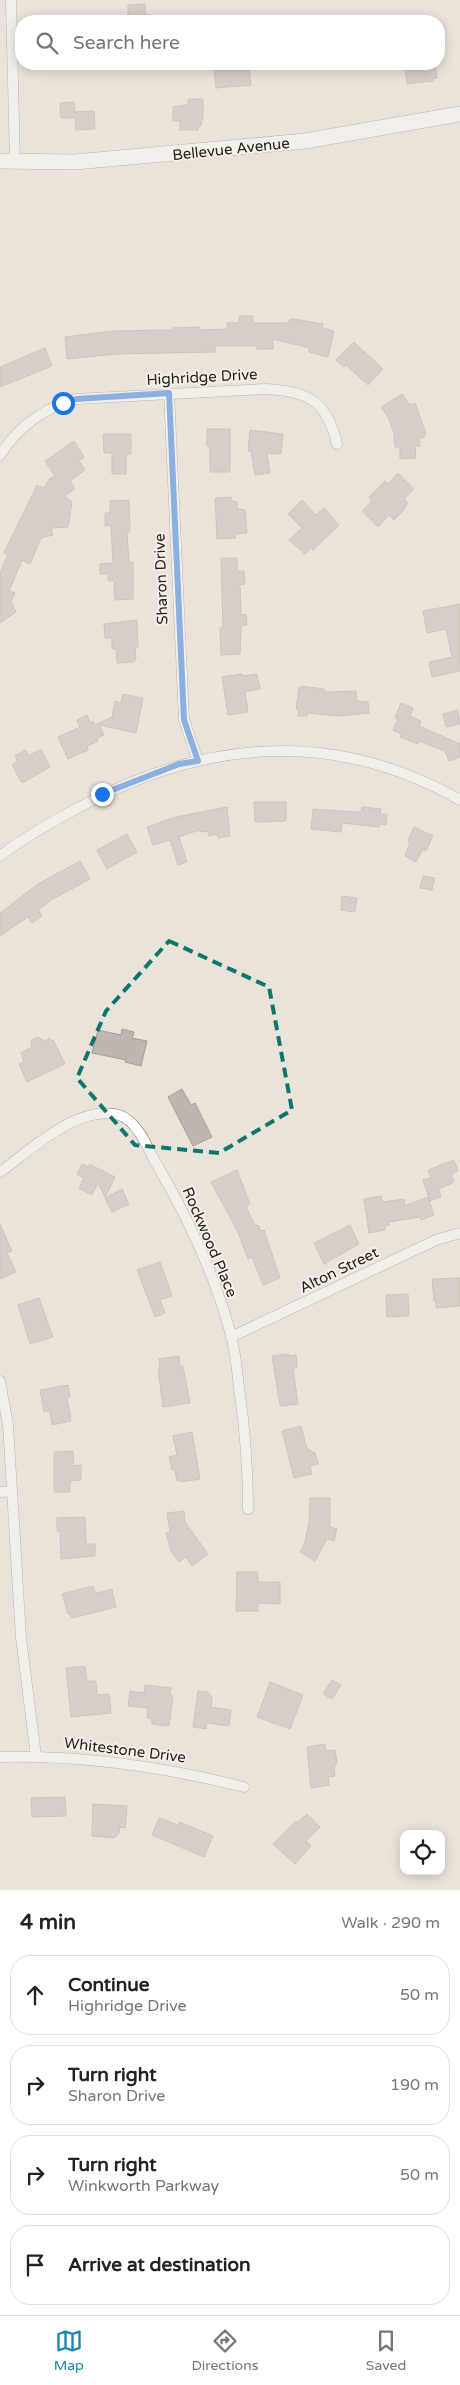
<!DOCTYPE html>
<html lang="en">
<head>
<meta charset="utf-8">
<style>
  body { margin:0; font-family:"Varela Round",sans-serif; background:#f2f2f2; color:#222 }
  .controls { position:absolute; right:15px; bottom:15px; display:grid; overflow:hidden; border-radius:10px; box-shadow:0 2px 12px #0003 }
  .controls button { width:45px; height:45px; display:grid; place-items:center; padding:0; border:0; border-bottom:1px solid #e0e0e0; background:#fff; color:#222; font:25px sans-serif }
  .stop { position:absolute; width:15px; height:15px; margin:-11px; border:4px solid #1a73e8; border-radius:50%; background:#fff }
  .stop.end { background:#1a73e8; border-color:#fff; box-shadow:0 1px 5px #0008 }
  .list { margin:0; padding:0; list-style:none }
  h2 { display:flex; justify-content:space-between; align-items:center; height:65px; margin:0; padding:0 20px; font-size:21px }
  h2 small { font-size:16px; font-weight:400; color:#767676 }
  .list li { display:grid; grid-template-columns:32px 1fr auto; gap:15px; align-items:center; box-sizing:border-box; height:80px; margin:0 10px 10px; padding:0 10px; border:1px solid #e0e0e0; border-radius:20px }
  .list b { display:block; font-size:19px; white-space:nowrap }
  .list p { margin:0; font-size:16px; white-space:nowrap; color:#767676 }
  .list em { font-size:16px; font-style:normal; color:#767676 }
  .icon { flex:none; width:28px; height:28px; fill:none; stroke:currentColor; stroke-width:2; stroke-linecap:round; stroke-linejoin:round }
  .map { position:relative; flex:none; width:460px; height:1890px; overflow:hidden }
  .search { position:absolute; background:#fff; box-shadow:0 2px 12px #0003; left:15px; right:15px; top:15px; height:55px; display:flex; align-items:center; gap:12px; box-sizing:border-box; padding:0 18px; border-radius:20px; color:#767676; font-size:19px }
  .sheet { height:425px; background:#fff }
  nav { display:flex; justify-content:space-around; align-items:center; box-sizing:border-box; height:70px; border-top:1px solid #e0e0e0; background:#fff; font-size:14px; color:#767676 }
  nav a { display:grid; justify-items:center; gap:2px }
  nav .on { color:#1986ad }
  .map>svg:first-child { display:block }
  .building { fill:#beb7af; stroke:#a59f97 }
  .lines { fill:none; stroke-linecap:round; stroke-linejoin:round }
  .street-casing { stroke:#807a72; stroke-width:11 }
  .secondary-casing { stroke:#807a72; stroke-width:16 }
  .street { stroke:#fff; stroke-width:10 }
  .secondary { stroke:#fff; stroke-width:15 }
  .route { stroke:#1a73e8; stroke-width:6 }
  .marked { fill:none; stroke:#0f766e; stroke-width:4; stroke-dasharray:10 6; stroke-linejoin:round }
  .labels { text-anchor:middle; stroke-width:4; stroke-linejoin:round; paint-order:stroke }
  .street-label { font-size:15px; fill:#24211e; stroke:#f7f0e8 }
</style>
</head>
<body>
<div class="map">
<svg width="460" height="1890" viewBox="0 0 460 1890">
  <rect width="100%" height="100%" fill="#eae3da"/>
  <path class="building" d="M145,4l1,17h-18v-16z
    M418,64h17l2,14 -5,1 1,2 -26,3 -2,-15 13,-2z
    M249,66l2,19 -35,3 -2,-19z
    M188,99h15v17l-2,10h-3v4h-18v-9h-7v-14l15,-2z
    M74,102l1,10 19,-1 1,18 -19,1 -1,-12h-14l-1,-15z
    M239,316h14v7h35l1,-3 5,-1 29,5 -1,4 12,3 -6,26 -19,-5 1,-4 -37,-9v10h-16v-3h-42v6l-98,2 -50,5 -2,-22 47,-6 60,-1v-2l28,-1v3l27,-1v-6h12z
    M354,342l29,27 -15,16 -22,-20 -2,2 -8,-7z
    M45,348l7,18 -52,21v-20z
    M402,394l8,11 5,-2 11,30 -2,4 -5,1 1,8h-5l1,12 -16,1v-12h-5l-1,-14 -5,-14 -8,-12z
    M207,429h23v43h-20v-26h-3z
    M250,430l33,4 -2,20 -14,-1 3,20 -15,2 -4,-24h-3z
    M103,434h28v20h-5v20h-14v-21h-8z
    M74,441l10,16 -5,4 6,9 -15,11 5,8 -11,7 8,6 -4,25 -17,1 2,7 -12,3 -11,26 -8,-4 -13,31 6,2 -4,9 5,10 -16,11v-50l8,-19 -4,-1 33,-68 7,3 5,-9 6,-3 -10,-15z
    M398,473l16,16 -10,10 4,4 -6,9 -8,8 -5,-5 -11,12 -16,-16 10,-10 -3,-4 16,-16 3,3z
    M231,497v4l6,1v7l8,1 2,23 -12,1 1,4 -19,1 -2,-41z
    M129,500l1,32h-3l2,30h4v37l-18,1 -1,-19h-6v-7h-8v-10l13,-1 -2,-38 -6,1v-13h5v-12z
    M302,500l14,15 8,-7 15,17 -26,25 -2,-2 -6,6 -16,-14 13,-12 -14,-14z
    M221,558h16v13h7l1,13 -5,1 1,30 5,-1 1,11 -6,1 -1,28 -19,1 -1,-27h3z
    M460,604v67l-28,6 -3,-15 23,-5 -6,-28 -19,4 -4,-22z
    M137,620l1,27h-3l1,11 -2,4 -17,1 -1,-14h-4v-11h-7l-1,-14z
    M242,674v2l15,-2 3,15 -15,3 3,20 -20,3 -6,-38z
    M301,686l23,3v3l32,-1 1,10 11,1 1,11 -31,3 -31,-3v3h-9l1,-6 -3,-1 3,-21z
    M123,694l20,4 -7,35 -37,-8 5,10 -7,3 1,3 -11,5 1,4 -20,9 -10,-22 22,-10 -3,-7 10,-5 3,8 3,-2 2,4 17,-8 3,-16 6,2z
    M401,703l12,5 -3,8 11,5 -2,5 41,18v13l-11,4 -4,-10 -26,-10 -1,3 -18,-7 1,-3 -8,-4 5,-11 -3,-1z
    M458,710l2,14 -14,3 -3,-13z
    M41,749l9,18 -28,16 -10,-18 6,-4 -3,-5 11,-6 3,6z
    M254,802h32v19l-31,1z
    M227,807l3,29 -12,2 -1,-4 -8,2 -1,-5 -8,1 -1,-2 -20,7 8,25 -9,3 -8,-25 -17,5 -6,-18 29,-10z
    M362,807l19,2 -1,5h7l-1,11 -7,-1v3l-37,-4 -1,9 -30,-3 2,-20 42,3h6z
    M414,827l19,9 -7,15 -4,-1 -6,12 -11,-6 5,-14 -2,-2z
    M127,834l10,18 -30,17 -10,-19z
    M80,861l10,18 -39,21 -13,10 4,6 -10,7 -4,-6 -28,19v-23l38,-29z
    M423,876l12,2 -3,12 -12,-2z
    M342,896l15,2 -2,14 -14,-2z
    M122,1029l12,3 -2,6 15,3 -6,25 -16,-4 1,-2 -34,-7 6,-23 23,5z
    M38,1037l7,4 5,-3 1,3 2,-1 12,24 -38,18 -8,-18 5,-2 -3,-9 11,-6 -1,-7z
    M182,1089l9,16 4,-2 17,34 -19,9 -25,-49z
    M454,1160l4,11 -7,3 3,8 -15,7 2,8 -11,4 -7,-21 8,-2 -3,-8z
    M82,1164l8,4 -1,-4 26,13 -10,20 -7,-14 -6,12 -13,-7 5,-10 -7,-4z
    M237,1170l13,34 -4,2 9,20 3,-1 3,6 3,-1 16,48 -17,7 -11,-28 -4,2 -11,-29 -26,-48z
    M122,1189l7,15 -17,8 -7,-14z
    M381,1196l1,6 22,-3 1,7 23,-9 6,18 -13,5 -1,-3 -31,5v3l-4,1v4l-16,3 -5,-34z
    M0,1224l12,27 -5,2 9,19 -16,7z
    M350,1225l9,19 -35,20 -10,-21z
    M160,1262l12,34 -12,4 5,13 -10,4 -18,-47z
    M460,1278v28l-24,2v-7h-2l-2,-22z
    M408,1294l1,22 -22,1 -1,-22z
    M39,1298l14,39 -23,7 -12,-39z
    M289,1354v2l7,-1 1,13h-4l5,36 -18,2 -8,-50z
    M179,1356l1,11 3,-1 7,37 -27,4 -5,-38h2l-1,-10z
    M68,1385l2,12h-3l4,24 -19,4 -2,-14 -6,1 -4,-22z
    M301,1426l6,23 8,4 3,11 -8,2 2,8 -18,4 -12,-47z
    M192,1432l8,47 -19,3v-2l-4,1 -2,-11h-3l-3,-13 8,-2 -4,-19z
    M73,1451l1,15 7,-1v15l-11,1v11h-16v-40z
    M310,1498h20v29l7,2 -3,12 -7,-2 -12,22 -15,-9 5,-10 4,-19z
    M184,1511l1,11 23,32 -16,12 -6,-9 -7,5 -8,-11 -5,-18 4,-1 -3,-19z
    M85,1517l1,27h9v12l-34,3 -1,-28h-3v-13z
    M237,1572h21v10h22v22l-22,-1v8h-22z
    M93,1586l2,6 3,1 14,-4 4,18 -44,11 -2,-4h-2l-6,-20z
    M85,1666l2,15h9l1,14 12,-1 2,19 -40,4 -5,-49z
    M332,1680l9,5 -9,14 -9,-5z
    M270,1682l33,13 -13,34 -33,-12z
    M145,1685l26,3 -1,7 3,1 -4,30 -17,-2v-5l-5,-1 1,-10 -20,-2 2,-15 14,2z
    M198,1691l10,1 4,5 -1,10 20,3 -2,16 -22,-3 -1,6 -13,-2z
    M325,1744l1,7 9,-1 2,13 -3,4 1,9 -7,1 1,8 -18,3 -4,-41z
    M65,1797l1,19 -34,1 -1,-19z
    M93,1804l34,2 -2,22 -5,-1 -1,6 -5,5 -22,-2z
    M307,1814l13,13 -14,14 5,5 -16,18 -22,-20 23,-23 1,2z
    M159,1818l19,7 1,-3 34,14 -9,21 -52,-22z"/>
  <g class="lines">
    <g class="street-casing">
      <path id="street" d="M11,0l4,162
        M169,393l15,327 14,41
        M0,455c18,-28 44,-47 76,-56l190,-10c42,2 61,12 71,55
        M0,856c23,-18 48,-32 74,-46 126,-70 258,-83 386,-10
        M0,1172c30,-21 79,-69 119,-57 19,6 29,34 38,50 30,51 56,106 72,163 6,19 8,40 10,60 6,40 9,80 9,121
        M231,1337l205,-97 24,-7
        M0,1381l8,44 13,213 15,118
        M0,1492l12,-1
        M0,1757c83,-2 164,10 244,30"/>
    </g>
    <g class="secondary-casing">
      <path id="secondary" d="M0,161l75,1 230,-21 155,-27"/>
    </g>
    <use href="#street" class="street"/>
    <use href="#secondary" class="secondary"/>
  </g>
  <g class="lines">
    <path class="route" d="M63,403l13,-4 93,-6 15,327 14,41 -19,3 -77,30"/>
  </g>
  <path d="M0 0H460V1890H0ZM169,941l100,46 23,123 -73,43 -84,-8 -58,-67 29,-67z" fill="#eae3da" fill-opacity=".55" fill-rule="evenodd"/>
  <path class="marked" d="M169,941l100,46 23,123 -73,43 -84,-8 -58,-67 29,-67z"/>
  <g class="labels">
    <g class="street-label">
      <text transform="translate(231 149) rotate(-6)" y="5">Bellevue Avenue</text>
      <text transform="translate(202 377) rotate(-3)" y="5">Highridge Drive</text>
      <text transform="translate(161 579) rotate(-92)" y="5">Sharon Drive</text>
      <text transform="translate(210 1242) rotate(67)" y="5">Rockwood Place</text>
      <text transform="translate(339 1270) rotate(-26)" y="5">Alton Street</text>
      <text transform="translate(125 1750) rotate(7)" y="5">Whitestone Drive</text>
    </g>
  </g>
</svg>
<div class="controls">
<button><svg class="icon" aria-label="locate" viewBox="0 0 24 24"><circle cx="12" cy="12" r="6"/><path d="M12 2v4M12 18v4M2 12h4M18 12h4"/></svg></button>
</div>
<div class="stop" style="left:63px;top:403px"></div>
<div class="stop end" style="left:102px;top:794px"></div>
<div class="search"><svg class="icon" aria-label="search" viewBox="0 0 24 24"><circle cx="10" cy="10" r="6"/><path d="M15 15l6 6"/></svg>Search here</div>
</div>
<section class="sheet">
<h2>4 min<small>Walk · 290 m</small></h2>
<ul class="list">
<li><svg class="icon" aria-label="ahead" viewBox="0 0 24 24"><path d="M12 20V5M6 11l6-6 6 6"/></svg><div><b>Continue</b><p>Highridge Drive</p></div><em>50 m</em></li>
<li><svg class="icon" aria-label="right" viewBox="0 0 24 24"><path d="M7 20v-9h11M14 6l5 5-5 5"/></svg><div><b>Turn right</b><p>Sharon Drive</p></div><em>190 m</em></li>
<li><svg class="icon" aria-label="right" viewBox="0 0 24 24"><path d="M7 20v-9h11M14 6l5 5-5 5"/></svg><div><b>Turn right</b><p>Winkworth Parkway</p></div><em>50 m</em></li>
<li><svg class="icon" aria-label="arrive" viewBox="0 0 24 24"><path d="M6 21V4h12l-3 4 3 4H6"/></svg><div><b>Arrive at destination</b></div></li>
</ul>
</section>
<nav>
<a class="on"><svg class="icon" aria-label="map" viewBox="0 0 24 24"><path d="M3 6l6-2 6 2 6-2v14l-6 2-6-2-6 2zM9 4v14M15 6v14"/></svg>Map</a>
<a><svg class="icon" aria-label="directions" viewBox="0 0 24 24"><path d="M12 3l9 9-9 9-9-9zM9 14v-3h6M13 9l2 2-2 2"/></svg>Directions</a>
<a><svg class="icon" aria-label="saved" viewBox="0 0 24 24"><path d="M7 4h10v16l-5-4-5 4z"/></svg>Saved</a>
</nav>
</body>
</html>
